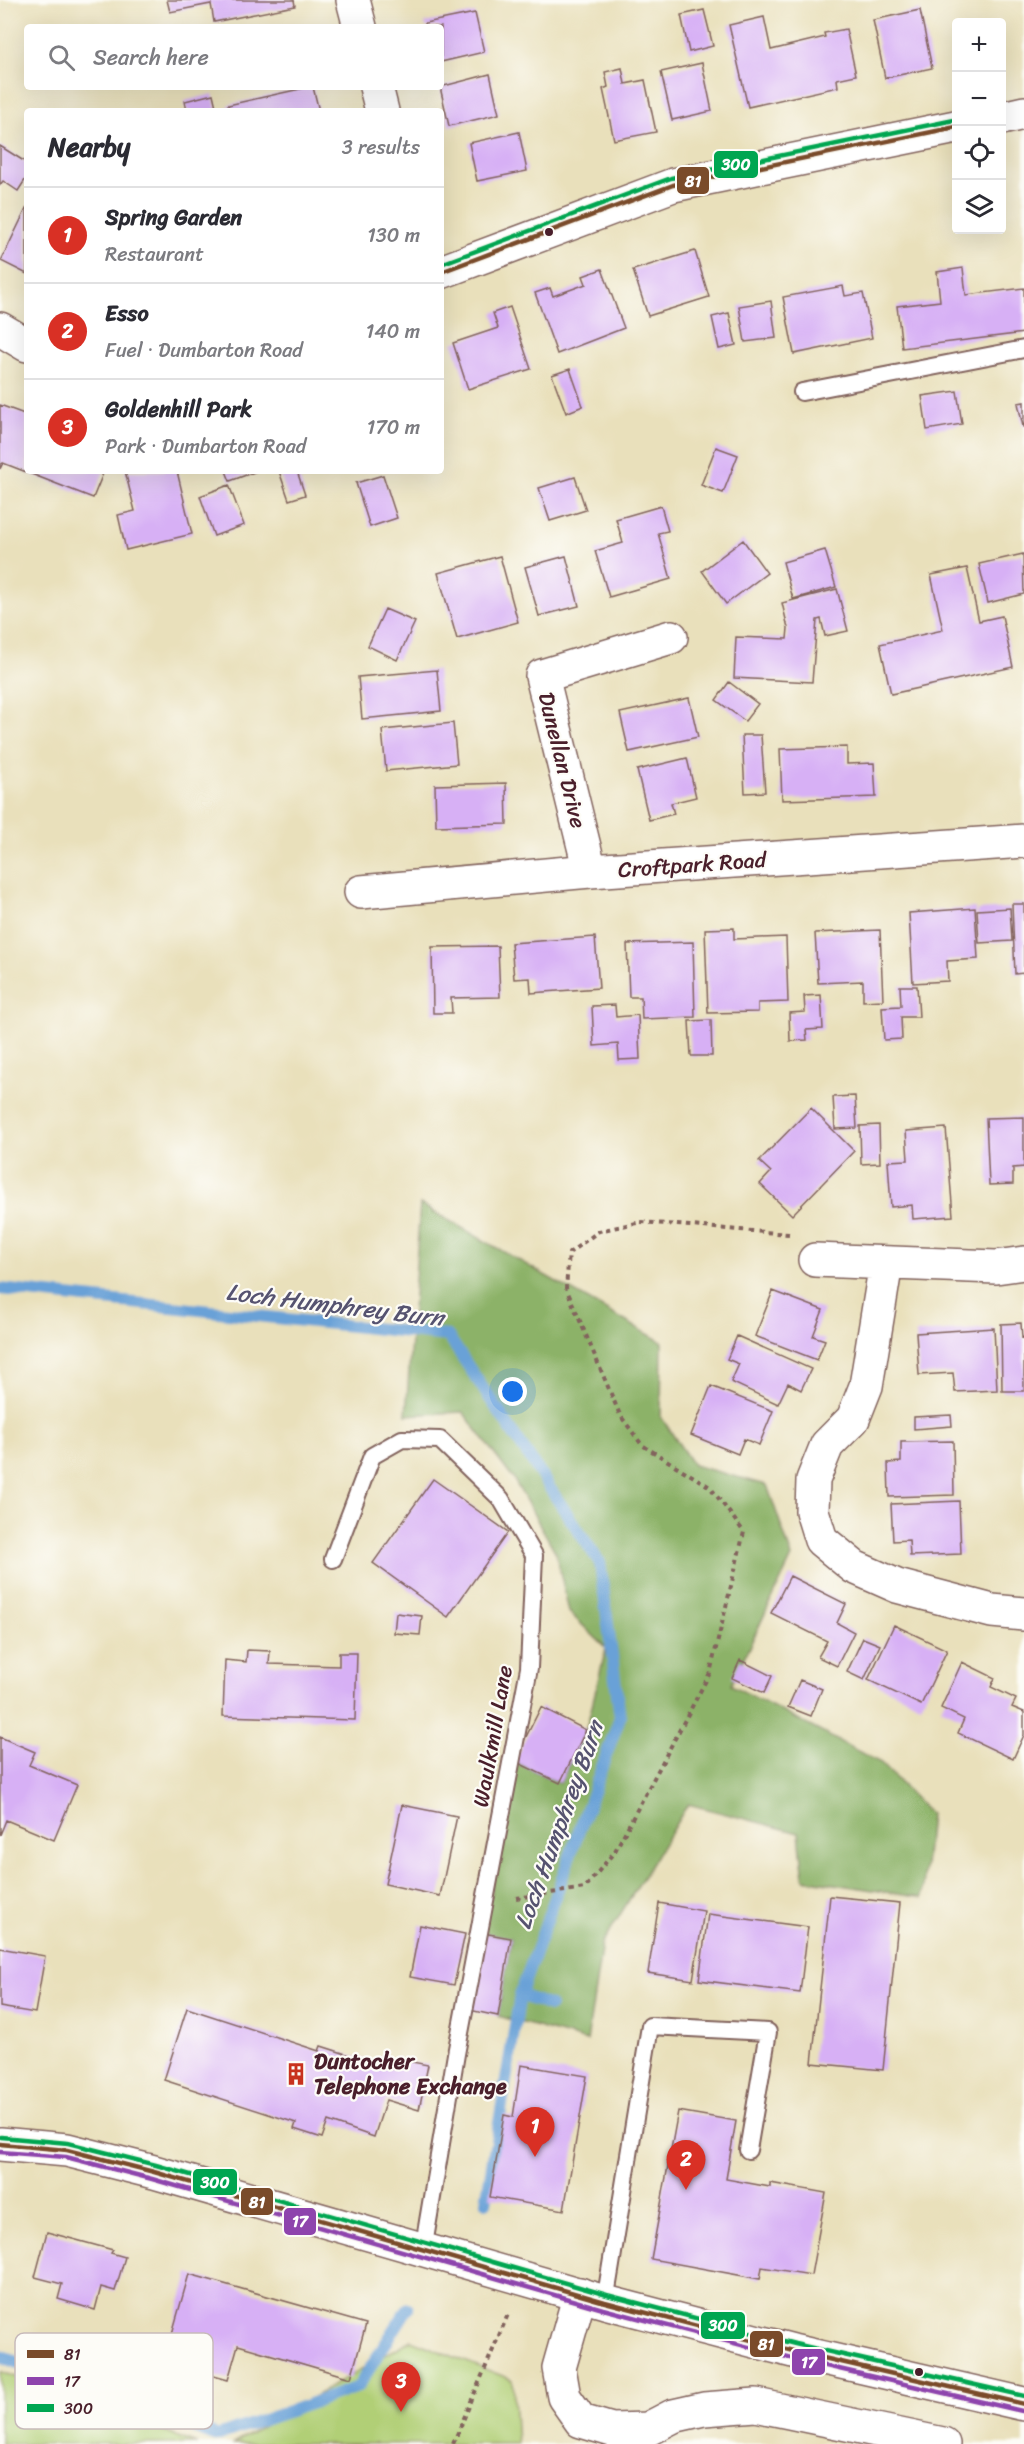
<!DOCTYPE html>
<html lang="en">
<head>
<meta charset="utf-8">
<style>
  body { margin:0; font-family:Sriracha,sans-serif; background:#f2f2f3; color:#2b2b33 }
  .controls { position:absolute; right:18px; top:18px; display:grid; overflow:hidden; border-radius:6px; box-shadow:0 6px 24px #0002 }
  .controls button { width:54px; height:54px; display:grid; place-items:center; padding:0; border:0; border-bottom:2px solid #e1e1e2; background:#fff; color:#2b2b33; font:30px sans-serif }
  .you { position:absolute; left:513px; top:1392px; width:21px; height:21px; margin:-15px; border:4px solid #fff; border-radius:50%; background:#1a73e8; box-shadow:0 0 0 9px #1a73e833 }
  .badge { display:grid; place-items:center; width:39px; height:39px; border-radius:50%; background:#d93025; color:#fff; font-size:20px; font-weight:700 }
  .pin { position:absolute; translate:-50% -50px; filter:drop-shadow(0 2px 3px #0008) }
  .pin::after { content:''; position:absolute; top:32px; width:21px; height:18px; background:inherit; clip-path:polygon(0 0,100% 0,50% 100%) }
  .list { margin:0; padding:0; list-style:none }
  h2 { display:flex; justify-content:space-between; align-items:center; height:78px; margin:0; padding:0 24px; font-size:26px }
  h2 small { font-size:20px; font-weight:400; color:#7c7c81 }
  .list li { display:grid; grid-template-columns:39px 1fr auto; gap:18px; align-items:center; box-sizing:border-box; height:96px; padding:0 24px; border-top:2px solid #e1e1e2 }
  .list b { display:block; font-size:22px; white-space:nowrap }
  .list p { margin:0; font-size:20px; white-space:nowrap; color:#7c7c81 }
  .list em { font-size:20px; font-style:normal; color:#7c7c81 }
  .icon { flex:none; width:33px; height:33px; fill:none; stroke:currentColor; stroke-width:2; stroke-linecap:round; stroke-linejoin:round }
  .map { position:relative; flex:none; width:1024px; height:2444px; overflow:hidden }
  .search { position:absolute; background:#fff; box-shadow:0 6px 24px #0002; left:24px; top:24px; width:420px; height:66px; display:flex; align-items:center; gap:15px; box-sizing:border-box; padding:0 21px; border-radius:6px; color:#7c7c81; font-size:22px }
  .panel { position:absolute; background:#fff; box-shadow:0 6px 24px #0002; left:24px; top:108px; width:420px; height:366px; border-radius:6px }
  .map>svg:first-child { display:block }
  .green { fill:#b1cf76; stroke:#7e7750; stroke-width:1.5 }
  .forest { fill:#8cb267; stroke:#6b6849; stroke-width:1.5 }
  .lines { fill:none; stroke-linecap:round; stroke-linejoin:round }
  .stream { stroke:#69a1d7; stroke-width:12 }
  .building { fill:#d7b0f5 }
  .lane-casing { stroke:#82635d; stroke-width:20 }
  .street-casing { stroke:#82635d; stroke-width:36 }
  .primary-casing { stroke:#82635d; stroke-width:36 }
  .path { stroke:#82635d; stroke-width:4; stroke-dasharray:4.5 4.5; stroke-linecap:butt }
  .lane { stroke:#fff; stroke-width:16 }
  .street { stroke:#fff; stroke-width:33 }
  .primary { stroke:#fff; stroke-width:33 }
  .bus-1-casing { stroke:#fdfcf7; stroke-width:9 }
  .bus-2-casing { stroke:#fdfcf7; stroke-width:9 }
  .bus-3-casing { stroke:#fdfcf7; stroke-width:9 }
  .bus-1 { stroke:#7a4b2a; stroke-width:4.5 }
  .bus-2 { stroke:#8e44ad; stroke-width:4.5 }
  .bus-3 { stroke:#00a651; stroke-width:4.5 }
  .bus-dot { fill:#4a1f2b; stroke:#fdfcf7; stroke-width:2 }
  .labels { text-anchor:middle; stroke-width:4.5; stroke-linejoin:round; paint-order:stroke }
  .street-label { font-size:22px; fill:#4a1f2b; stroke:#fdfcf7 }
  .poi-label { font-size:22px; font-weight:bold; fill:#4a1f2b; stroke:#fdfcf7; text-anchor:start }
  .water-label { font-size:24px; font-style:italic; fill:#565370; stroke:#fdfcf7 }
  .key { fill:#fdfcf7; stroke:#c7baba; stroke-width:1.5 }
  .key-label { font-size:16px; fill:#4a1f2b }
  .line-badge { stroke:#fdfcf7; stroke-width:2 }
  .badge-label { font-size:16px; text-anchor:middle; font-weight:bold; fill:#fff }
</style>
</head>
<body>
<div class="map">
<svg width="1024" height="2444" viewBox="0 0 1024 2444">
  <rect width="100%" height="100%" fill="#fdfcf7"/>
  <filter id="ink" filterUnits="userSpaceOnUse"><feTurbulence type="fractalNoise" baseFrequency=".0167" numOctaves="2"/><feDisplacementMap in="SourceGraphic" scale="12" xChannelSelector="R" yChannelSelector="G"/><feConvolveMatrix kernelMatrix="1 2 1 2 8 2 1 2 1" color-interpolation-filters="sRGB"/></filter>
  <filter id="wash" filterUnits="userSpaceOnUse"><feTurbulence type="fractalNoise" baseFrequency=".008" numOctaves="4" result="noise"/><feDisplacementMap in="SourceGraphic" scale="24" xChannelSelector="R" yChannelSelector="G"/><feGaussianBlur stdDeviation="1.35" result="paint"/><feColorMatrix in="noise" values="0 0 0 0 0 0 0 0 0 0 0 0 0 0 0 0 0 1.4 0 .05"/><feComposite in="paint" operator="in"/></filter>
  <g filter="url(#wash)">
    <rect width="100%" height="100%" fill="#e9e0bb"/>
    <path class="green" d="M411,2340l102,40 4,64h-284z
      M0,2371l197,73h-197z"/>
    <path class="forest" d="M420,1204l242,138 -1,75 32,48 74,20 25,72 -61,128 150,78 49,51 -8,84 -118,-19 -5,-46 -111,-29 -86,140 -15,97 -89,-25 13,-78 -28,-5 31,-172 46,22 26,-53 20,-82 -37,-36 -13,-59 -42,-73 -51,-68 -57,3z"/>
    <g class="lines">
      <path class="stream" d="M0,1289l448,47 152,227 20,154 -100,278 -34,207
        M520,1995l30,11
        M0,2356l218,80 140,-49 50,-79"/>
    </g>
    <g id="blocks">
      <path class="building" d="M167,0h127l1,6 -81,16 -3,-18 -41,8z
        M704,10l9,36 -24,6 -8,-37z
        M920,10l12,58 -47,10 -12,-58z
        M475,13l9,39 -43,10v-35h-15l-1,-4z
        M764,17l7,33 54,-13 -1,-4 22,-4 10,46 -19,4 1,8 -90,20 -19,-82z
        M702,63l10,48 -40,9 -11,-48z
        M622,68l3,16 20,-4 11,52 -42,8 -11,-51 5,-2 -3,-15z
        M490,74l9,40 -50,12 -9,-39z
        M309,87h4l6,24h-90l-1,-6z
        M213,94l4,17h-30l-2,-10z
        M519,132l8,39 -50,10 -8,-38z
        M0,146l27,17v14l-9,14 -15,-10 -3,4z
        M27,207v67l-26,-13z
        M695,251l14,46 -61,19 -15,-46z
        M963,268l3,27 58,-7v45l-122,15 -5,-42 43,-5 -3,-29z
        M602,269l22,59 -67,26 -22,-61 15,-5 3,8 33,-12 -3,-8z
        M843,286l2,10 18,-3 9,45 -78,16 -11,-57z
        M771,301l5,37 -31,4 -6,-36z
        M510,307l21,62 -63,20 -15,-46 45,-15 -5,-15z
        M729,313l7,32 -17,4 -7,-32z
        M570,369l13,37 -17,7 -14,-38z
        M957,391l5,33 -35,6 -5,-34z
        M1024,402v25h-1l-5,-24z
        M0,405l27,10v56h77l-11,27 -90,-35 -3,6z
        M716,447l22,8 -15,38 -22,-8z
        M125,471h52l15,63 -66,16 -8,-35 17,-4z
        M226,471h31l-27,10z
        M279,471h18l8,24 -16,5z
        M383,475l14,43 -27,9 -14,-44z
        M575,477l11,33 -36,11 -11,-33z
        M229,485l15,40 -30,11 -14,-40z
        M661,506l7,25 -10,2 13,46 -62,18 -14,-46 28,-8 -7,-24z
        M743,540l24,33 -41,31 -24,-33z
        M825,550l11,37 -43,12 -10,-37z
        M1023,554l1,40 -36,9 -9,-39z
        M500,556l18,66 -61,17 -19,-66z
        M566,556l13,50 -40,10 -14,-49z
        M967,568l12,53 23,-5 11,51 -122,27 -11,-50 63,-14 -12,-55z
        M837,589l11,42 -23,5 -4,-17 -4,1 -5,62 -78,-4 2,-41 51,2 1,-11 -6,-25z
        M385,609l30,13 -18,38 -29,-14z
        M437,670l4,41 -79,8 -4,-42z
        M729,682l29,22 -13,17 -29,-21z
        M689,698l9,39 -69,15 -9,-39z
        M453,723l4,41 -71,7 -4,-41z
        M742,735h19l4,57 -20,1z
        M847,747v17l27,-1 2,34 -94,3 -2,-51z
        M687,758l9,39 -25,6 3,11 -25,6 -12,-50z
        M506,783l1,41 -71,2 -1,-41z
        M1012,904h12v69l-9,1z
        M975,908l3,51 -31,2 1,20 -35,2 -4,-70z
        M1010,908l2,33 -33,2 -2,-33z
        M734,928v11l52,-2 2,65 -30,1v9l-50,1 -3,-84z
        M880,930l3,70 -20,1v-20l-45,2 -3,-50z
        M595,937l4,51 -68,5 -1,-15 -16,1 -3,-36z
        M693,942l2,75 -53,2 -1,-22h-12l-2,-53z
        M498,946l2,51 -49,1 1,15h-19l-1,-66z
        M900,986h17l2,31h-18l1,22 -18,1 -2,-33 19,-1z
        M821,995l2,34 -17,1 1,10 -17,1 -1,-28 16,-1 -1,-16z
        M615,1005l1,12 22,-2 2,44 -21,1 -1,-16 -24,2 -2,-40z
        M711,1020l1,36h-21l-2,-35z
        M855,1096l2,32 -22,1 -2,-32z
        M811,1108l43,43 -62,64 -32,-31 11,-12 -12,-11z
        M1024,1117v50l-11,1v16l-24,1 -3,-67z
        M879,1125l1,38 -19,1 -1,-38z
        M946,1128l7,88 -40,3 -1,-14 -21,2 -3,-46 20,-1 -2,-29z
        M773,1291l50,19 -10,26 12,4 -8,20 -62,-24z
        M1021,1323l1,15 2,-1v54h-22l-1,-67z
        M994,1328l3,62 -42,2 -2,-19 -34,2 -3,-42z
        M737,1336l74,33 -10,21 -13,-7 -10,21 -47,-22 8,-18 -12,-5z
        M711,1386l62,25 -14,34 -15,-6 -6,15 -47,-19z
        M951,1415l1,11 -38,3v-12z
        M953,1441l1,54 -65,2 -1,-34 13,-1v-20z
        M433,1479l75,53 -60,85 -75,-54z
        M959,1501l2,53 -51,2 -1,-16 -16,1 -2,-37z
        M790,1576l56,28 -9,19 17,9 -17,34 -19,-9 9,-16 -56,-28z
        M396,1613l26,3 -2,19 -26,-2z
        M894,1625l53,25 -26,55 -53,-25z
        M863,1638l17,7 -16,35 -17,-8z
        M247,1650l23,1 -1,13 70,2v-13h18l-2,67 -132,-4 2,-56 21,2z
        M740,1660l32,16 -8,17 -32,-15z
        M962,1662l33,16 -4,9 25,12 -4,8 12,5v23l-11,24 -55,-26 6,-14 -23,-11z
        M800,1680l22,9 -11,27 -23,-9z
        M541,1707l45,23 -26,53 -46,-22z
        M0,1737l35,15 -6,13 48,20 -23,55 -48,-20 -6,15z
        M402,1805l55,11 -17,80 -55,-12z
        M830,1896l70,7 -17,167 -71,-7z
        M659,1903l45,8 -11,69 -45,-7z
        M708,1914l100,13 -8,66 -101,-13z
        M420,1925l45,9 -11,51 -44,-8z
        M483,1933l28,5 -13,78 -29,-6z
        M0,1948l45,8 -10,57 -35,-6z
        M187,2008l132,43 2,-5 72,23 4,-10 31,6 -9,45 -33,-10 -12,37 -46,-16 -6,17 -28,-9 2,-6 -132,-43z
        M521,2065l66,11 -23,134 -74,-13 14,-82 9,2z
        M678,2111l58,10 -10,58 44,8v-4l56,10 -15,82 -49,-8 -2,12 -109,-20z
        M47,2232l66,18 -2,3 14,4 -10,34 -14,-4 -6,23 -37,-11 4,-15 -27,-7z
        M189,2274l177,50 -15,54 -113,-33 -10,35 -64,-18z"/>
    </g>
  </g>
  <g filter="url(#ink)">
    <use href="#blocks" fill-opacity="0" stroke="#82635d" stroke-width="1.5"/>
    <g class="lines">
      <g class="lane-casing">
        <path id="lane" d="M802,392l222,-43
          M333,1559l39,-103 30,-17 38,1 61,59 33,56 -5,113 -73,386 -33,197
          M605,2302l45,-276 118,6 -20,118"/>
      </g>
      <g class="street-casing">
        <path id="street" d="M353,0l7,27
          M376,87l6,24
          M1002,118l22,-5
          M441,272l232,-87 283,-58
          M0,329l27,16
          M590,871l-48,-195 129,-39
          M361,892l229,-21 434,-30
          M815,1260l181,7 28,-4
          M886,1263l-20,123 -13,33 -26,26 -14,35 -1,31 9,29 33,27 43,19 95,25 32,3
          M580,2294l-21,74 5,29 17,24 31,9 36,-1 25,-13 31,-7 52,-4 187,39"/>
      </g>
      <g class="primary-casing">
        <path id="primary" d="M0,2144l67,6 87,22 451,130 188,49 231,53"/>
      </g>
      <path class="path" d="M516,1898l69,-10 30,-37 95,-178 34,-141 -34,-45 -68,-42 -22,-30 -54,-127 3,-35 30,-22 42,-9 148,12
        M453,2444l56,-132"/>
      <use href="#lane" class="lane"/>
      <use href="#street" class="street"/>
      <use href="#primary" class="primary"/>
      <g class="bus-1-casing">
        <path id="bus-1" d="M441,272l232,-87 283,-58
          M0,2144l67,6 87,22 451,130 188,49 231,53"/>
      </g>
      <g class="bus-2-casing">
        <path id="bus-2" d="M0,2152l66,5 86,22 451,130 188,49 231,53"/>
      </g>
      <g class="bus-3-casing">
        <path id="bus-3" d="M441,264l230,-86 283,-58
          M1,2137l67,6 88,22 451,130 188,49 229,52"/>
      </g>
      <use href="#bus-1" class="bus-1"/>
      <use href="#bus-2" class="bus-2"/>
      <use href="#bus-3" class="bus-3"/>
    </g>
  </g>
  <defs>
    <g id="building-bare" transform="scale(1.8)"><path d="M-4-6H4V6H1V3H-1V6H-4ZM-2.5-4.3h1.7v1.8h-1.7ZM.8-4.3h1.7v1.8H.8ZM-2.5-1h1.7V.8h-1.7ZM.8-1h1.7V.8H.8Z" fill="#c8321e" stroke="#fdfcf7" stroke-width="2.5" paint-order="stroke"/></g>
  </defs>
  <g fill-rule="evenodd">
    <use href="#building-bare" x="296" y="2074"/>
  </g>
  <g class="bus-dot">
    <circle cx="549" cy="232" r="5"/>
    <circle cx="919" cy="2372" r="5"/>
  </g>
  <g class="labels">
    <g class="street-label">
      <text transform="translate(563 760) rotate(76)" y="8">Dunellan Drive</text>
      <text transform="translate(692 864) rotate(-4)" y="8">Croftpark Road</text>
      <text transform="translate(492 1736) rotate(-80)" y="8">Waulkmill Lane</text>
    </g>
    <g class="poi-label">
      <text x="314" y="2069">Duntocher<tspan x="314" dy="25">Telephone Exchange</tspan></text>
    </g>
    <g class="water-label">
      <text transform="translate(335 1305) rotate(7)" y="8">Loch Humphrey Burn</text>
      <text transform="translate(559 1825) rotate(-70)" y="8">Loch Humphrey Burn</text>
    </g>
  </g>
  <rect x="15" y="2333" width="198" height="96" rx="9" class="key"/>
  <rect x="27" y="2350" width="27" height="8" fill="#7a4b2a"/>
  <rect x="27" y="2377" width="27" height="8" fill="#8e44ad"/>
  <rect x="27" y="2404" width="27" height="8" fill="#00a651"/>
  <g class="key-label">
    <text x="64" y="2360">81</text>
    <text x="64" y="2387">17</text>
    <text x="64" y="2414">300</text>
  </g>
  <g class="line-badge">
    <rect x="713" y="150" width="46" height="29" rx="6" fill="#00a651"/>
    <rect x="676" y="166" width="34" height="29" rx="6" fill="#7a4b2a"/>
    <rect x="192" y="2168" width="46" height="28" rx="6" fill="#00a651"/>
    <rect x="240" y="2187" width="34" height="29" rx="6" fill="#7a4b2a"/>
    <rect x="283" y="2207" width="34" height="29" rx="6" fill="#8e44ad"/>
    <rect x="700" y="2311" width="46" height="29" rx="6" fill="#00a651"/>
    <rect x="749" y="2330" width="35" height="28" rx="6" fill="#7a4b2a"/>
    <rect x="791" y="2348" width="35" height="28" rx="6" fill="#8e44ad"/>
  </g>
  <g class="badge-label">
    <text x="736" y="170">300</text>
    <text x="693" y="187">81</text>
    <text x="215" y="2188">300</text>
    <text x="257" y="2208">81</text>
    <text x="300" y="2227">17</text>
    <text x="723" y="2331">300</text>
    <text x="766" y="2350">81</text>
    <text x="809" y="2368">17</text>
  </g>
</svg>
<div class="controls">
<button>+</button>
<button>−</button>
<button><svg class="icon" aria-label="locate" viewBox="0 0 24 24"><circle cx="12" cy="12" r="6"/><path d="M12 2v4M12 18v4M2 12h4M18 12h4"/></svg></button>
<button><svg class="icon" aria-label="layers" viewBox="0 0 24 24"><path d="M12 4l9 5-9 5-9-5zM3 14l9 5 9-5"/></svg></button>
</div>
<div class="you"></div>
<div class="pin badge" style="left:535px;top:2157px">1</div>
<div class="pin badge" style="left:686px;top:2190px">2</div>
<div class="pin badge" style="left:401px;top:2412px">3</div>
<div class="search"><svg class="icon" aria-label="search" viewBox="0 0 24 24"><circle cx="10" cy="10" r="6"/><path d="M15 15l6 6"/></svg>Search here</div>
<section class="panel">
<h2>Nearby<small>3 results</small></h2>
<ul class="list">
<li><span class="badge">1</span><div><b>Spring Garden</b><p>Restaurant</p></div><em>130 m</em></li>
<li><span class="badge">2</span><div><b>Esso</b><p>Fuel · Dumbarton Road</p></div><em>140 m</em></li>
<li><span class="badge">3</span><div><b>Goldenhill Park</b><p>Park · Dumbarton Road</p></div><em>170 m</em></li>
</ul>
</section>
</div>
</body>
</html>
